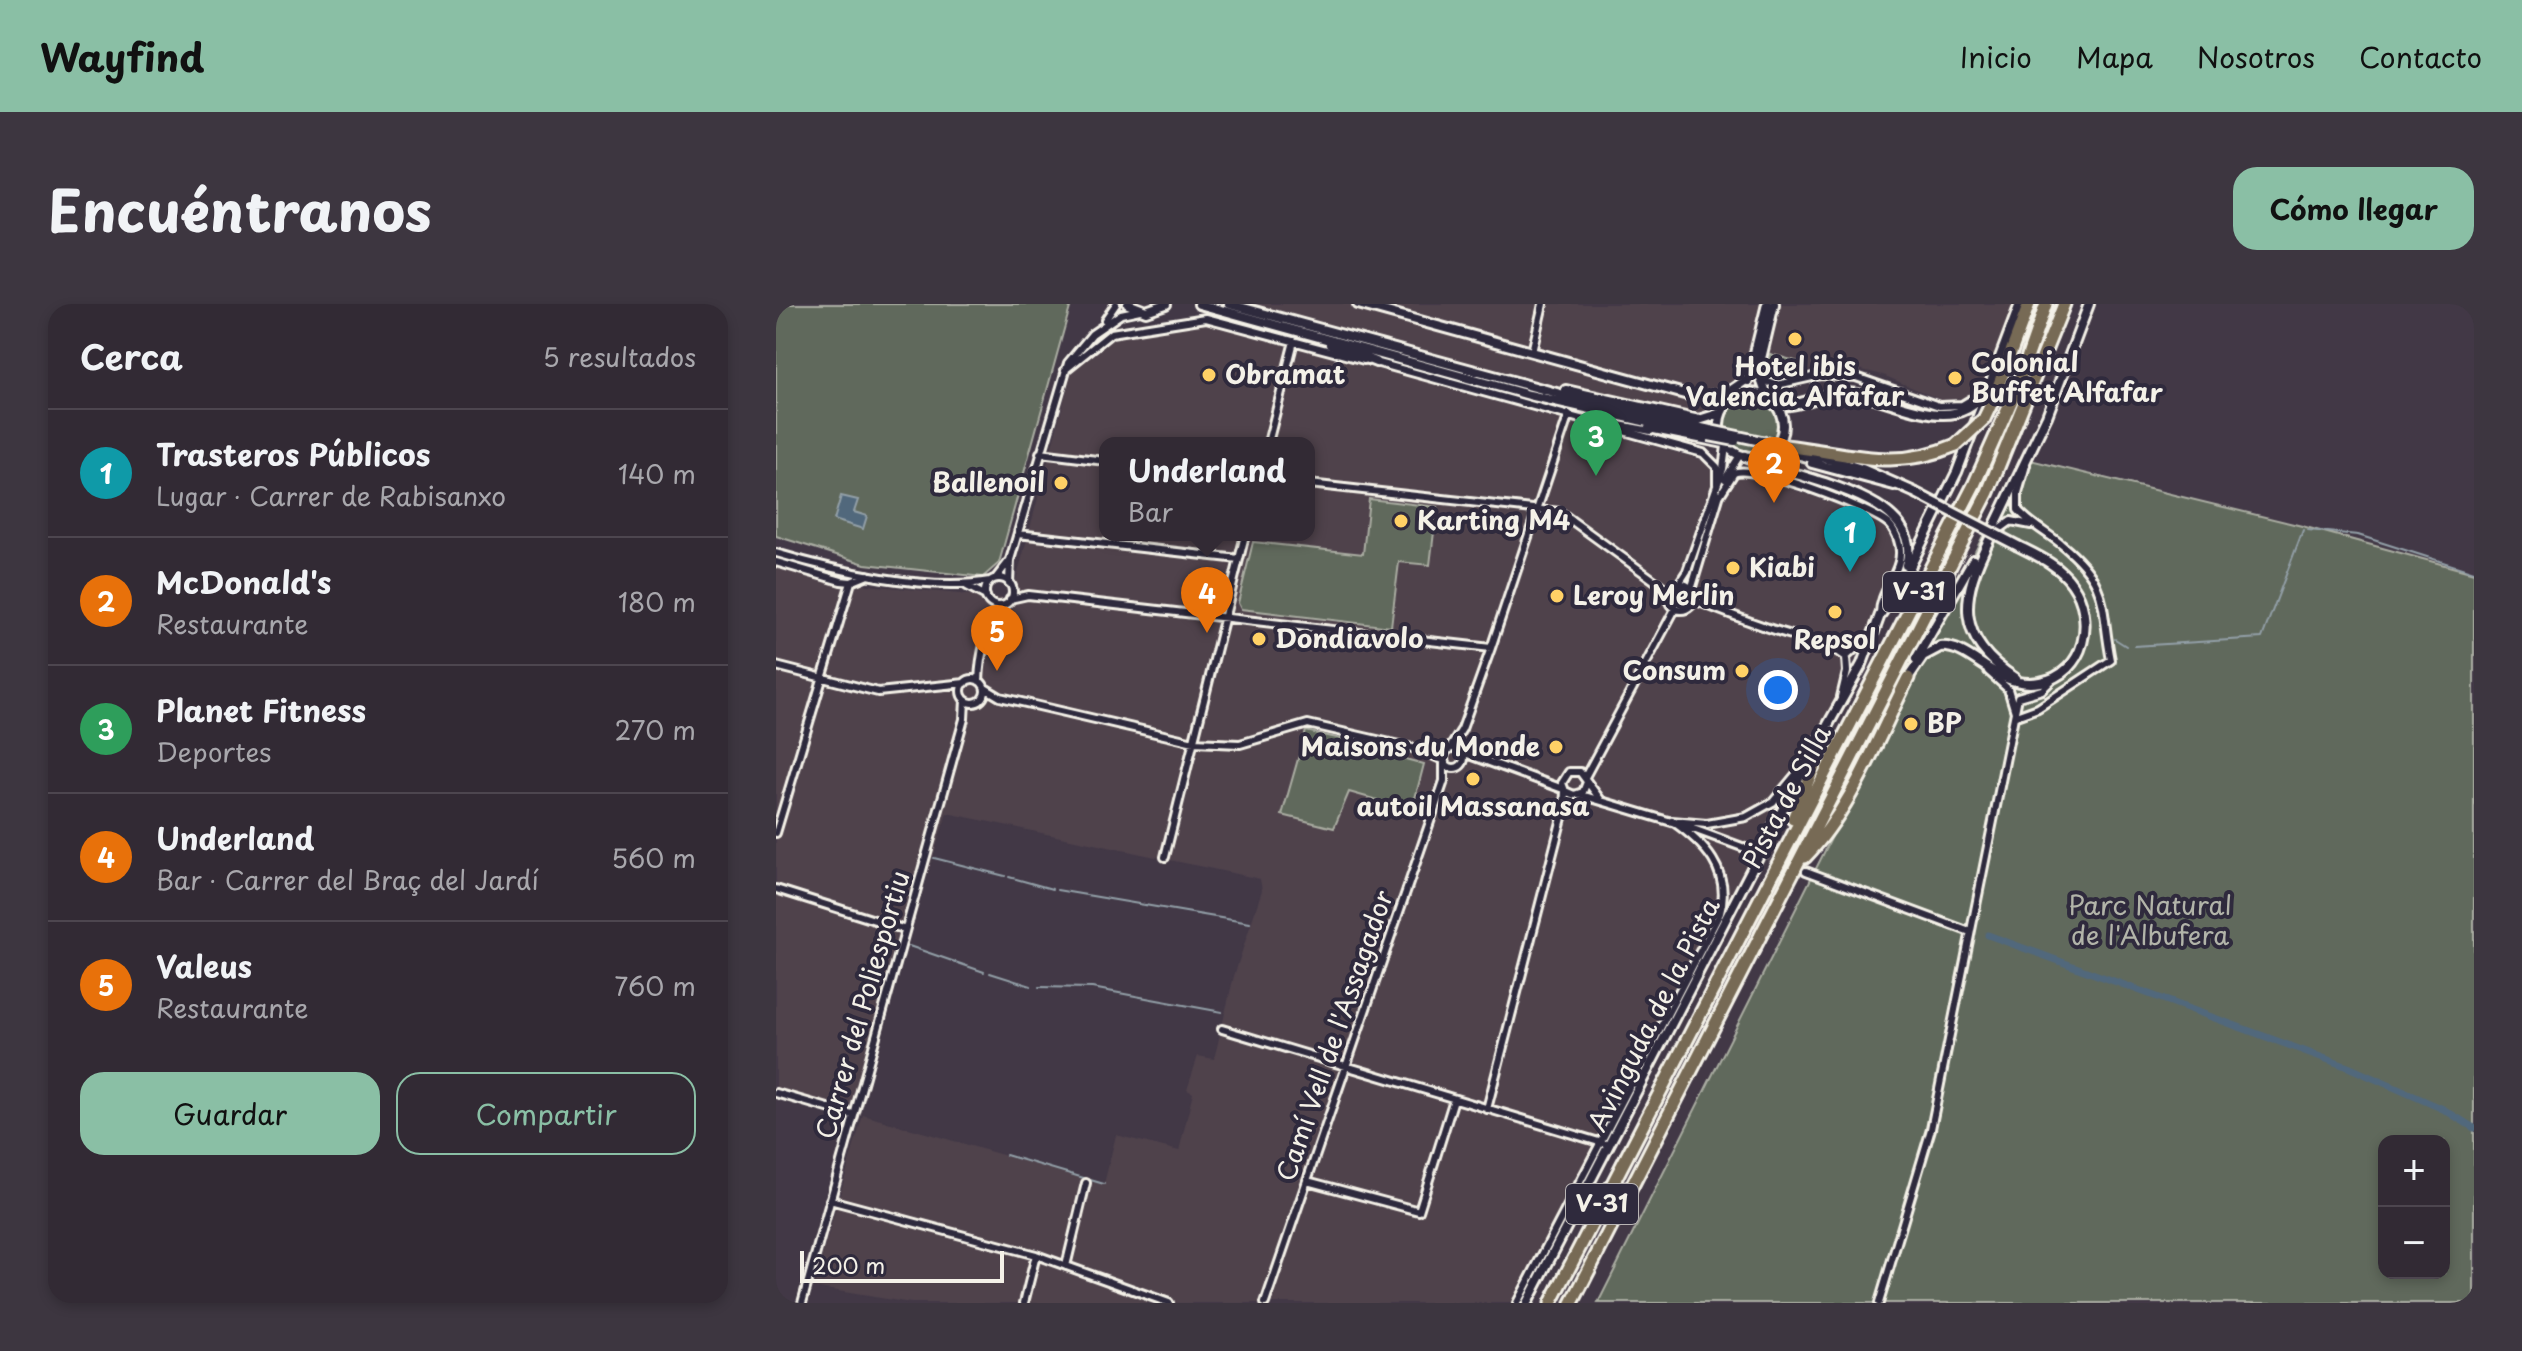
<!DOCTYPE html>
<html lang="es">
<head>
<meta charset="utf-8">
<style>
  body { margin:0; font-family:"Playpen Sans",sans-serif; background:#3d3640; color:#f1f3f6 }
  .controls { position:absolute; right:24px; bottom:24px; display:grid; overflow:hidden; border-radius:16px; box-shadow:0 4px 12px #0003 }
  .controls button { width:72px; height:72px; display:grid; place-items:center; padding:0; border:0; border-bottom:2px solid #4d464f; background:#322a34; color:#f1f3f6; font:40px sans-serif }
  .scale { position:absolute; left:24px; bottom:20px; width:204px; box-sizing:border-box; padding-left:8px; border:4px solid #f4f1e8; border-top:0; font-size:22px; line-height:28px; white-space:nowrap; color:#f4f1e8; -webkit-text-stroke:6px #2f2a3d; paint-order:stroke }
  .you { position:absolute; left:1002px; top:386px; width:28px; height:28px; margin:-20px; border:6px solid #fff; border-radius:50%; background:#1a73e8; box-shadow:0 0 0 12px #1a73e833 }
  .badge { display:grid; place-items:center; width:52px; height:52px; border-radius:50%; background:#8abfa5; color:#fff; font-size:26px; font-weight:700 }
  .pin { position:absolute; translate:-50% -66px; filter:drop-shadow(0 2px 4px #0008) }
  .pin::after { content:''; position:absolute; top:42px; width:28px; height:24px; background:inherit; clip-path:polygon(0 0,100% 0,50% 100%) }
  .popup { position:absolute; left:323px; top:133px; width:216px; height:104px; box-sizing:border-box; display:grid; place-content:center; border-radius:16px; background:#322a34; filter:drop-shadow(0 2px 6px #0005); font-size:26px; white-space:nowrap; color:#a8a7ac }
  .popup b { font-size:30px; color:#f1f3f6 }
  .popup::after { content:''; position:absolute; left:50%; top:100%; margin-left:-16px; border:16px solid transparent; border-top-color:#322a34 }
  .list { margin:0; padding:0; list-style:none }
  h2 { display:flex; justify-content:space-between; align-items:center; height:104px; margin:0; padding:0 32px; font-size:34px }
  h2 small { font-size:26px; font-weight:400; color:#a8a7ac }
  .list li { display:grid; grid-template-columns:52px 1fr auto; gap:24px; align-items:center; box-sizing:border-box; height:128px; padding:0 32px; border-top:2px solid #4d464f }
  .list b { display:block; font-size:30px; white-space:nowrap }
  .list p { margin:0; font-size:26px; white-space:nowrap; color:#a8a7ac }
  .list em { font-size:26px; font-style:normal; color:#a8a7ac }
  .actions { display:flex; gap:16px; padding:24px 32px }
  .actions a { flex:1; padding:18px 0; border:2px solid #8abfa5; border-radius:24px; text-align:center; font-size:28px; color:#8abfa5 }
  .actions .main { background:#8abfa5; color:#111 }
  .map { position:relative; flex:none; width:1698px; height:999px; overflow:hidden; border-radius:24px }
  header { display:flex; align-items:center; gap:48px; box-sizing:border-box; height:112px; padding:0 40px; background:#8abfa5; color:#111 }
  header strong { font-size:38px }
  nav { display:flex; gap:44px; margin-inline-start:auto; font-size:28px }
  .intro { display:flex; align-items:center; justify-content:space-between; box-sizing:border-box; height:192px; padding:0 48px }
  h1 { margin:0; font-size:56px }
  .button { padding:20px 36px; border-radius:24px; background:#8abfa5; color:#111; font-size:28px; font-weight:700 }
  main { display:flex; gap:48px; padding:0 48px }
  aside { flex:1; background:#322a34; border-radius:24px; box-shadow:0 4px 12px #0003 }
  .map>svg:first-child { display:block }
  .built { fill:#4f424c; fill-rule:evenodd }
  .green { fill:#61695c; stroke:#aaada2; stroke-width:2; fill-rule:evenodd }
  .water { fill:#51687b; stroke:#929fa7; stroke-width:2 }
  .lines { fill:none; stroke-linecap:round; stroke-linejoin:round }
  .stream { stroke:#929fa7; stroke-width:2 }
  .canal { stroke:#51687b; stroke-width:7 }
  .street-tunnel { stroke:#5d545e; stroke-width:6; stroke-dasharray:6 3; stroke-linecap:butt }
  .street-casing { stroke:#f4f1e8; stroke-width:12 }
  .secondary-casing { stroke:#f4f1e8; stroke-width:14 }
  .highway-casing { stroke:#f4f1e8; stroke-width:17 }
  .street { stroke:#2f2a3d; stroke-width:6 }
  .secondary { stroke:#2f2a3d; stroke-width:8 }
  .highway { stroke:#776a54; stroke-width:11 }
  .secondary-bridge-casing { stroke:#f4f1e8; stroke-width:14; stroke-linecap:butt }
  .highway-bridge-casing { stroke:#f4f1e8; stroke-width:17; stroke-linecap:butt }
  .secondary-bridge { stroke:#2f2a3d; stroke-width:8 }
  .highway-bridge { stroke:#776a54; stroke-width:11 }
  .poi-dot { fill:#ffd166; stroke:#2f2a3d; stroke-width:3 }
  .labels { text-anchor:middle; stroke-width:8; stroke-linejoin:round; paint-order:stroke }
  .shield { fill:#2f2a3d; stroke:#b9b5b5; stroke-width:2 }
  .shield-label { font-size:24px; font-weight:bold; fill:#f4f1e8 }
  .poi-label { font-size:26px; font-weight:bold; fill:#f4f1e8; stroke:#2f2a3d; text-anchor:start }
  .street-label { font-size:26px; fill:#f4f1e8; stroke:#2f2a3d }
  .park-label { font-size:26px; fill:#b2b4a9; stroke:#2f2a3d }
</style>
</head>
<body>
<header>
<strong>Wayfind</strong>
<nav><a>Inicio</a><a>Mapa</a><a>Nosotros</a><a>Contacto</a></nav>
</header>
<div class="intro"><h1>Encuéntranos</h1><a class="button">Cómo llegar</a></div>
<main>
<aside>
<h2>Cerca<small>5 resultados</small></h2>
<ul class="list">
<li><span class="badge" style="background:#0f9aa8">1</span><div><b>Trasteros Públicos</b><p>Lugar · Carrer de Rabisanxo</p></div><em>140 m</em></li>
<li><span class="badge" style="background:#e8710a">2</span><div><b>McDonald's</b><p>Restaurante</p></div><em>180 m</em></li>
<li><span class="badge" style="background:#2e9e5b">3</span><div><b>Planet Fitness</b><p>Deportes</p></div><em>270 m</em></li>
<li><span class="badge" style="background:#e8710a">4</span><div><b>Underland</b><p>Bar · Carrer del Braç del Jardí</p></div><em>560 m</em></li>
<li><span class="badge" style="background:#e8710a">5</span><div><b>Valeus</b><p>Restaurante</p></div><em>760 m</em></li>
</ul>
<div class="actions"><a class="main">Guardar</a><a>Compartir</a></div>
</aside>
<div class="map">
<svg width="1698" height="999" viewBox="0 0 1698 999">
  <rect width="100%" height="100%" fill="#423846"/>
  <filter id="ink" filterUnits="userSpaceOnUse"><feTurbulence type="fractalNoise" baseFrequency=".0125" numOctaves="2"/><feDisplacementMap in="SourceGraphic" scale="16" xChannelSelector="R" yChannelSelector="G"/><feConvolveMatrix kernelMatrix="1 2 1 2 8 2 1 2 1" color-interpolation-filters="sRGB"/></filter>
  <g filter="url(#ink)">
    <path class="built" d="M465,0h774l-33,86 -14,8 -27,2 -58,-25 -33,-8h-31l-71,21 -47,36z
      M432,17l520,146 139,48 25,14 9,26 -75,167 -304,581h-611l-98,-16 50,-172 241,69 12,-49 63,16 14,-58 -6,-3 11,-34 16,3 20,-83 28,-86 -2,-11 -313,-66 -97,305 -74,-21v-538l92,26 143,14 62,-232 28,-27 37,-10zM329,139h204v92h-204z"/>
    <path class="green" d="M0,0h295l-72,259 -16,14 -118,-13 -89,-28z
      M994,50l29,8v7l-23,6 -9,-8z
      M949 121a26 26 0 1 1 52 0a26 26 0 1 1-52 0Z
      M1246,154l280,68 172,47v730h-876zM1608,837h60v132h-60z
      M593,195l68,8 -7,58 -31,-3 -8,65 -150,-18 -3,-6 15,-61 110,12z
      M530,427l62,14v4l56,15 -12,46 -63,-18 -15,36 -52,-13z"/>
    <path class="water" d="M65,192l17,4 -4,12 13,4 -4,13 -29,-9z"/>
    <g class="lines">
      <path class="stream" d="M1532,226l50,5 116,37
        M1339,335l11,7
        M1358,342l128,-8 41,-108
        M158,554l71,18
        M233,573l43,12
        M281,586l193,33
        M133,642l75,26
        M214,669l41,13
        M263,683l53,1 130,24
        M230,851l98,29"/>
      <path class="canal" d="M1212,631l360,132 95,42 31,19"/>
      <path class="street-tunnel" d="M980,549l50,18"/>
      <g class="street-casing">
        <path id="street" d="M329,16l11,-16
          M756,48l11,-48
          M599,58l328,91 14,14v17
          M289,66l46,-37 95,-15 158,42
          M986,70l6,8 9,3 44,-10 35,2 83,29 23,-1 15,-9
          M843,121l32,6
          M492,139l26,-102
          M264,149l65,8
          M949,175l15,-24
          M533,180l251,28 109,79
          M944,191l14,-22c18,-10 137,35 155,51 4,4 7,10 9,16 10,29 -19,48 -18,75
          M1224,225l11,-8 20,4
          M242,230l221,25
          M0,249c60,18 152,39 214,28
          M0,258l65,19 10,1 17,-7
          M220,274l14,-18
          M209 288a14 14 0 1 1 28 0a14 14 0 1 1-28 0Z
          M233,279l1,-23 58,-197 24,-29 29,-20 19,-4
          M892 293a13 13 0 1 1 26 0a13 13 0 1 1-26 0Z
          M902,281l9,-14 36,-102 3,-23
          M191,282l19,10
          M915,286l29,-96
          M234,295l18,-4 463,53
          M918,296c36,14 142,60 175,38
          M1051,340l19,13 1,15 -6,25
          M1070,353l15,-14
          M0,362l102,26 87,-9
          M1212,367l20,18 7,23
          M185 387a12 12 0 1 1 24 0a12 12 0 1 1-24 0Z
          M203,377c1,-25 7,-56 23,-75
          M209,384l15,9 194,45 46,2 68,-20 113,26 22,10
          M1240,412l22,-8 73,-48c-11,-54 0,-75 -49,-115 -14,-12 -31,-20 -44,-35v-17l8,-28
          M668 454a10 10 0 1 1 20 0a10 10 0 1 1-20 0Z
          M674,444l12,-19 29,-81 78,-234
          M686,448l101,37
          M809,473l90,-168
          M811,478l-4,10 -9,3 -9,-4 -3,-8 7,-11h11l20,27
          M802,490l97,29
          M896,517l35,3 39,-7 27,-15 29,-35
          M909,522l68,25
          M0,529l75,-251
          M389,553l80,-322
          M1030,567l164,61
          M0,585l127,40
          M446,725l387,116
          M0,789l76,22
          M711,805l77,-299 1,-19
          M531,877l112,30 35,-112
          M54,896l206,55 133,48
          M290,962l20,-83
          M26,999l162,-584 1,-19
          M248,999l12,-48
          M489,999l179,-522v-18
          M741,999l203,-390c12,-42 -16,-70 -48,-92
          M1103,999l52,-174 87,-432 24,-7 11,-11"/>
      </g>
      <g class="secondary-casing">
        <path id="secondary" d="M352,0l18,7 20,-7
          M423,0l330,91 180,41
          M453,0l379,103 102,23
          M582,0l341,94 28,-5 22,-15
          M554,40l46,18
          M972,77l19,-77
          M790,86l133,30 22,-7
          M943 121a32 32 0 1 1 64 0a32 32 0 1 1-64 0Z
          M992,94l-10,-27 16,-67
          M999,101c24,4 44,-12 68,-12 44,-1 109,48 141,0
          M873,124l75,15
          M1008,147l35,9
          M1038,151l48,14 52,23
          M969,152c43,23 183,37 161,109
          M1036,159l82,22
          M1218,223l53,-111 42,-112
          M1214,234c-30,59 -36,100 25,140
          M1140,355l57,-99
          M1132,374l15,-22 17,-9c32,-3 55,43 100,35 46,-8 56,-64 32,-98 -13,-19 -34,-28 -54,-38
          M751,999l279,-539 56,-100 18,-49 24,-36 53,-107 63,-168"/>
      </g>
      <g class="highway-casing">
        <path id="highway" d="M1217,96l36,-96
          M1009,142c64,7 108,26 171,-1
          M1017,515l25,-63 -1,-13
          M1029,553c46,-47 73,-120 103,-179
          M775,999l423,-818 41,-92 31,-89
          M796,999l416,-811 76,-188"/>
      </g>
      <use href="#street" class="street"/>
      <use href="#secondary" class="secondary"/>
      <use href="#highway" class="highway"/>
      <g class="secondary-bridge-casing">
        <path id="secondary-bridge" d="M934,126l75,16
          M933,132l26,5
          M1138,188l104,54"/>
      </g>
      <g class="highway-bridge-casing">
        <path id="highway-bridge" d="M1180,141l28,-26 9,-19"/>
      </g>
      <use href="#secondary-bridge" class="secondary-bridge"/>
      <use href="#highway-bridge" class="highway-bridge"/>
    </g>
  </g>
  <g class="poi-dot">
    <circle cx="1019" cy="35" r="8"/>
    <circle cx="433" cy="71" r="8"/>
    <circle cx="1179" cy="74" r="8"/>
    <circle cx="285" cy="179" r="8"/>
    <circle cx="625" cy="217" r="8"/>
    <circle cx="957" cy="264" r="8"/>
    <circle cx="781" cy="292" r="8"/>
    <circle cx="1059" cy="308" r="8"/>
    <circle cx="483" cy="335" r="8"/>
    <circle cx="966" cy="367" r="8"/>
    <circle cx="1135" cy="420" r="8"/>
    <circle cx="780" cy="443" r="8"/>
    <circle cx="697" cy="475" r="8"/>
  </g>
  <g class="labels">
    <g class="shield">
      <rect x="1107" y="268" width="72" height="40" rx="6"/>
      <rect x="790" y="880" width="72" height="40" rx="6"/>
    </g>
    <g class="shield-label">
      <text x="1143" y="296">V-31</text>
      <text x="826" y="908">V-31</text>
    </g>
    <g class="poi-label">
      <text x="1195" y="68">Colonial<tspan x="1195" dy="30">Buffet Alfafar</tspan></text>
      <text x="1019" y="72" text-anchor="middle">Hotel ibis<tspan x="1019" dy="30">Valencia Alfafar</tspan></text>
      <text x="449" y="80">Obramat</text>
      <text x="269" y="188" text-anchor="end">Ballenoil</text>
      <text x="641" y="226">Karting M4</text>
      <text x="973" y="273">Kiabi</text>
      <text x="797" y="301">Leroy Merlin</text>
      <text x="499" y="344">Dondiavolo</text>
      <text x="1059" y="345" text-anchor="middle">Repsol</text>
      <text x="950" y="376" text-anchor="end">Consum</text>
      <text x="1151" y="429">BP</text>
      <text x="764" y="452" text-anchor="end">Maisons du Monde</text>
      <text x="697" y="512" text-anchor="middle">autoil Massanasa</text>
    </g>
    <g class="street-label">
      <text transform="translate(1011 493) rotate(-62)" y="9">Pista de Silla</text>
      <text transform="translate(87 701) rotate(-74)" y="9">Carrer del Poliesportiu</text>
      <text transform="translate(878 711) rotate(-63)" y="9">Avinguda de la Pista</text>
      <text transform="translate(559 732) rotate(-71)" y="9">Camí Vell de l'Assagador</text>
    </g>
    <g class="park-label">
      <text x="1374" y="611">Parc Natural<tspan x="1374" dy="30">de l'Albufera</tspan></text>
    </g>
  </g>
</svg>
<div class="controls">
<button>+</button>
<button>−</button>
</div>
<div class="scale">200 m</div>
<div class="you"></div>
<div class="pin badge" style="left:1074px;top:268px;background:#0f9aa8">1</div>
<div class="pin badge" style="left:998px;top:199px;background:#e8710a">2</div>
<div class="pin badge" style="left:820px;top:172px;background:#2e9e5b">3</div>
<div class="pin badge" style="left:431px;top:329px;background:#e8710a">4</div>
<div class="popup"><b>Underland</b>Bar</div>
<div class="pin badge" style="left:221px;top:367px;background:#e8710a">5</div>
</div>
</main>
</body>
</html>
